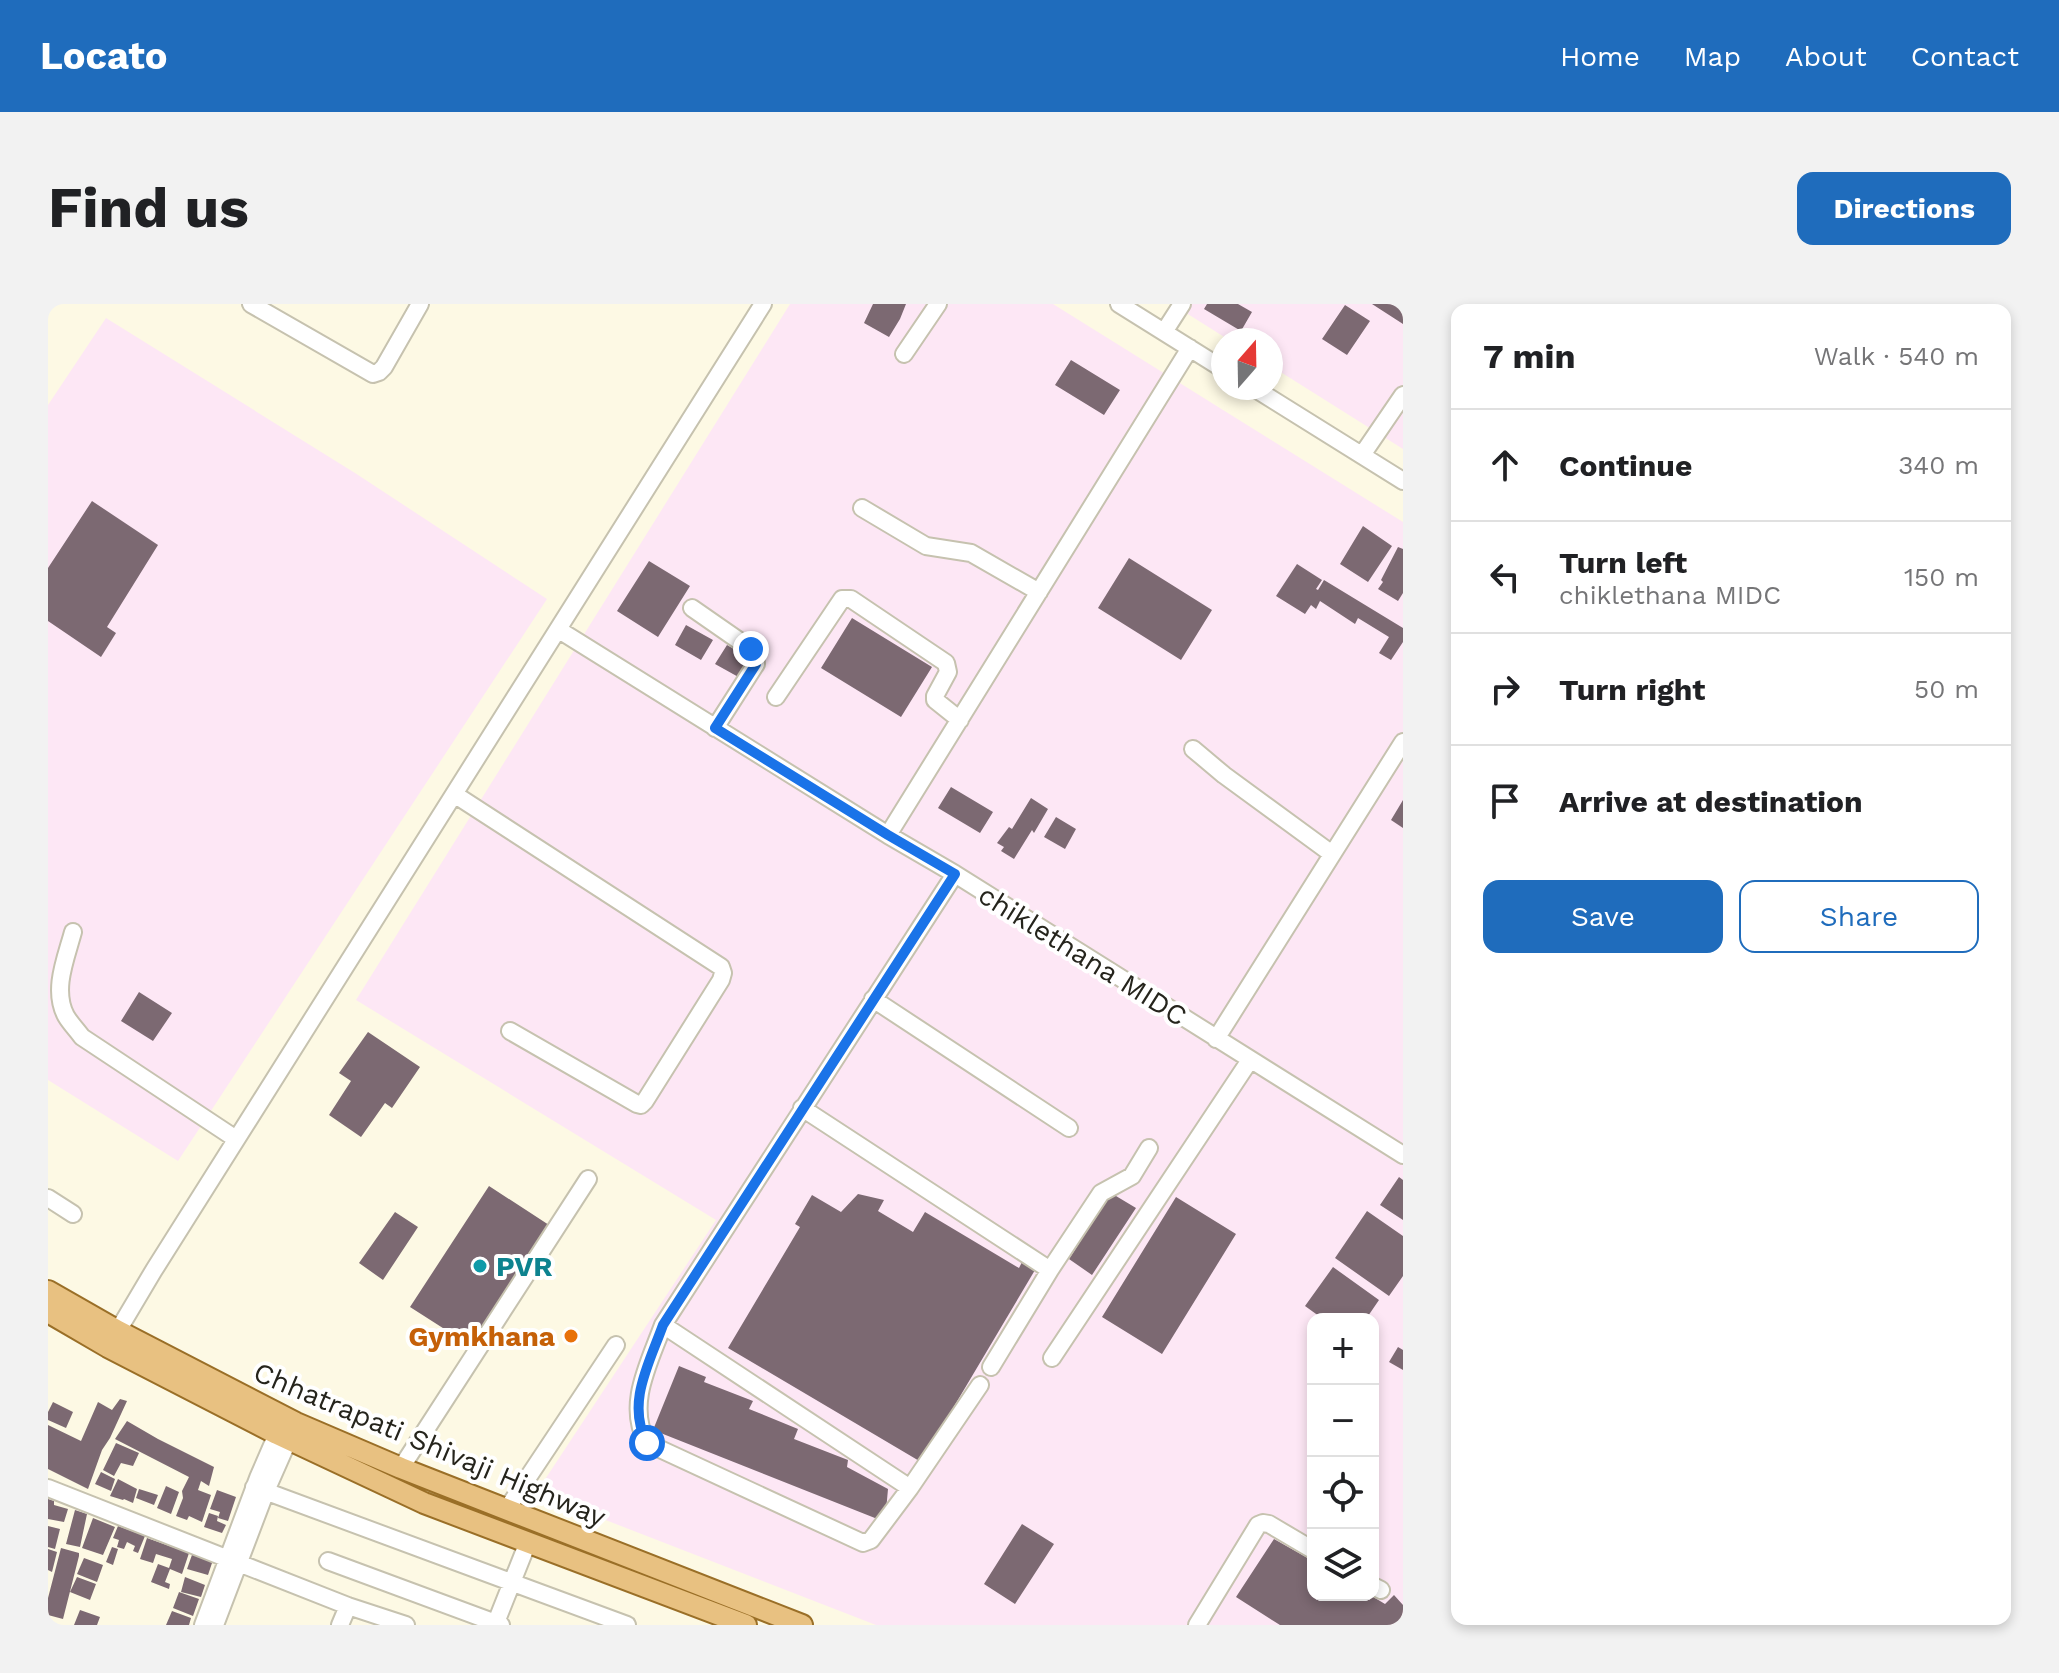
<!DOCTYPE html>
<html lang="en">
<head>
<meta charset="utf-8">
<style>
  body { margin:0; font-family:"Work Sans",sans-serif; background:#f2f2f2; color:#202124 }
  .controls { position:absolute; right:24px; bottom:24px; display:grid; overflow:hidden; border-radius:16px; box-shadow:0 4px 12px #0003 }
  .controls button { width:72px; height:72px; display:grid; place-items:center; padding:0; border:0; border-bottom:2px solid #e0e0e0; background:#fff; color:#202124; font:40px sans-serif }
  .compass { position:absolute; left:1163px; top:24px; width:72px; height:72px; border-radius:50%; background:#fff; box-shadow:0 4px 12px #0003; rotate:20deg }
  .stop { position:absolute; width:24px; height:24px; margin:-18px; border:6px solid #1a73e8; border-radius:50%; background:#fff }
  .stop.end { background:#1a73e8; border-color:#fff; box-shadow:0 2px 8px #0008 }
  .list { margin:0; padding:0; list-style:none }
  h2 { display:flex; justify-content:space-between; align-items:center; height:104px; margin:0; padding:0 32px; font-size:34px }
  h2 small { font-size:26px; font-weight:400; color:#757577 }
  .list li { display:grid; grid-template-columns:52px 1fr auto; gap:24px; align-items:center; box-sizing:border-box; height:112px; padding:0 32px; border-top:2px solid #e0e0e0 }
  .list b { display:block; font-size:30px; white-space:nowrap }
  .list p { margin:0; font-size:26px; white-space:nowrap; color:#757577 }
  .list em { font-size:26px; font-style:normal; color:#757577 }
  .actions { display:flex; gap:16px; padding:24px 32px }
  .actions a { flex:1; padding:18px 0; border:2px solid #1f6cbc; border-radius:16px; text-align:center; font-size:28px; color:#1f6cbc }
  .actions .main { background:#1f6cbc; color:#fff }
  .icon { flex:none; width:44px; height:44px; fill:none; stroke:currentColor; stroke-width:2; stroke-linecap:round; stroke-linejoin:round }
  .map { position:relative; flex:none; width:1355px; height:1321px; overflow:hidden; border-radius:16px }
  header { display:flex; align-items:center; gap:48px; box-sizing:border-box; height:112px; padding:0 40px; background:#1f6cbc; color:#fff }
  header strong { font-size:38px }
  nav { display:flex; gap:44px; margin-inline-start:auto; font-size:28px }
  .intro { display:flex; align-items:center; justify-content:space-between; box-sizing:border-box; height:192px; padding:0 48px }
  h1 { margin:0; font-size:56px }
  .button { padding:20px 36px; border-radius:16px; background:#1f6cbc; color:#fff; font-size:28px; font-weight:700 }
  main { display:flex; gap:48px; padding:0 48px }
  aside { flex:1; background:#fff; border-radius:16px; box-shadow:0 4px 12px #0003 }
  .map>svg:first-child { display:block }
  .industrial { fill:#fde7f5; fill-rule:evenodd }
  .building { fill:#7c6972 }
  .lines { fill:none; stroke-linecap:round; stroke-linejoin:round }
  .minor-casing { stroke:#c6c2af; stroke-width:20 }
  .major-casing { stroke:#9a6f27; stroke-width:24 }
  .minor { stroke:#fff; stroke-width:16 }
  .major { stroke:#e8c181; stroke-width:20 }
  .route { stroke:#1a73e8; stroke-width:10 }
  .culture-dot { fill:#0f9aa8; stroke:#fff; stroke-width:3 }
  .food-dot { fill:#e8710a; stroke:#fff; stroke-width:3 }
  .labels { text-anchor:middle; stroke-width:8; stroke-linejoin:round; paint-order:stroke }
  .street-label { font-size:28px; fill:#25241c; stroke:#fff }
  .culture-label { font-size:28px; font-weight:bold; fill:#0d838f; stroke:#fff; text-anchor:start }
  .food-label { font-size:28px; font-weight:bold; fill:#c56008; stroke:#fff; text-anchor:end }
</style>
</head>
<body>
<header>
<strong>Locato</strong>
<nav><a>Home</a><a>Map</a><a>About</a><a>Contact</a></nav>
</header>
<div class="intro"><h1>Find us</h1><a class="button">Directions</a></div>
<main>
<div class="map">
<svg width="1355" height="1321" viewBox="0 0 1355 1321">
  <rect width="100%" height="100%" fill="#fdf9e4"/>
  <path class="industrial" d="M742,0h263l350,218v1103h-527l-340,-132 180,-273 -360,-220zM1265,1015h60v276h-60z
    M1124,0h231v145l-132,-83v-26h-42z
    M58,14l249,155 192,126 -369,562 -130,-81v-675z"/>
  <path class="building" d="M825,0h33l-6,15 -11,18 -25,-14z
    M1159,0h31l14,8 -11,19 -37,-22z
    M1324,0h31v20z
    M1297,1l25,16 -23,34 -25,-16z
    M1023,56l49,30 -16,25 -49,-30z
    M44,197l66,44 -51,82 9,6 -15,24 -53,-36v-53z
    M1315,222l29,20 -24,36 -28,-18z
    M1350,243l5,2v44l-5,8 -20,-12 5,-7 -2,-2z
    M1081,254l83,52 -31,50 -83,-52z
    M601,257l41,25 -32,51 -41,-26z
    M1249,260l25,16 -6,9 2,1 6,-10 79,48v14l-12,18 -12,-7 10,-16 -31,-19 -3,6 -35,-23 -4,8 -5,-4 -6,9 -29,-18z
    M804,314l80,49 -31,50 -80,-49z
    M638,321l27,15 -12,20 -26,-15z
    M679,341l26,15 -11,19 -27,-15z
    M903,483l42,25 -13,21 -42,-25z
    M983,494l17,11 -14,24 -2,-3 -18,29 -13,-8 3,-4 -7,-4 12,-16 3,2z
    M1355,496v28l-12,-8z
    M1008,513l20,12 -11,20 -21,-12z
    M91,688l33,21 -19,28 -32,-20z
    M320,728l52,35 -28,41 -7,-5 -24,34 -32,-22 22,-34 -12,-8z
    M1351,873l4,3v40l-23,-15z
    M441,882l60,39 -78,121 -61,-39z
    M1063,889l25,15 -44,67 -23,-16z
    M810,890l26,6 -6,11 35,21 12,-20 94,56 3,-6 13,8 -114,192 -193,-114 72,-121 -5,-3 17,-29 29,17z
    M1128,893l60,37 -74,120 -60,-37z
    M1319,907l36,25v40l-14,20 -54,-38z
    M347,908l23,15 -35,53 -24,-17z
    M1285,963l46,33 -13,19h-43l-18,-13z
    M1350,1043l5,3v20l-14,-8z
    M631,1062l27,11 -2,5 49,19 -4,8 49,20 -4,10 54,21 -1,7 41,22 -3,33 -232,-92z
    M72,1095l7,2 -17,37 -8,12 -14,39 -40,-20v-44l33,16 17,-39 14,8z
    M5,1098l20,10 -7,16 -18,-8v-8z
    M79,1117l31,18 56,28 -5,19 -8,-5 -3,9 13,5 -9,27 -13,-6 -2,4 -11,-4 7,-18 -1,-7 7,-14 -74,-38z
    M68,1139l23,10 -6,13 -12,-3 -7,13 -11,-6z
    M53,1168l14,7 -4,12 -16,-7z
    M70,1175l19,10 -4,14 -9,-4 -1,1 -13,-4z
    M118,1182l13,6 -8,22 -14,-6z
    M91,1185l19,6 -4,10 -18,-7z
    M169,1186l19,7 -8,24 -10,-3 2,-6 -10,-3z
    M0,1195l6,2v4l14,4 -4,13 -16,-3z
    M27,1206l12,4 -7,33 -14,-3z
    M161,1209l9,3 -1,5 9,4 -4,8 -18,-6z
    M45,1214l22,9 -12,28 -21,-7z
    M974,1220l32,20 -39,60 -31,-20z
    M0,1222l12,3 -5,20 -7,-2z
    M70,1222l27,10 -7,17 -5,-2 2,-5 -8,-4 -3,7 -7,-2 2,-7 -6,-2z
    M99,1234l42,15 -7,21 -12,-5 -5,13 5,2 -1,5 -18,-7 7,-18 11,4 3,-9 -16,-5 -3,9 -13,-4z
    M1226,1235l39,22v34h57l15,9 9,-9 9,10v20h-123l-44,-28z
    M64,1243l6,2 -5,16 -7,-3z
    M13,1244l18,5v3l-16,63 -15,-4v-17z
    M0,1245l9,3 -5,20 -4,-2z
    M145,1248l21,5 -6,18 -21,-6z
    M36,1254l19,7 -6,17 -20,-8z
    M29,1273l19,7 -6,16 -20,-8z
    M137,1273l20,8 -4,12 -20,-5z
    M131,1288l20,7 -6,17 -20,-8z
    M32,1306l20,7 -3,8h-23z
    M124,1307l19,7 -2,7h-23z"/>
  <g class="lines">
    <g class="minor-casing">
      <path id="minor" d="M203,0l122,70 6,-2 5,-5 36,-63
        M1071,0l104,65
        M1116,28l18,-28
        M856,50l34,-50
        M1206,84l149,93
        M1314,151l41,-60
        M814,204l64,38 45,7 68,39
        M644,304l59,41 4,5 1,10 -41,64
        M511,326l329,205 67,39 448,281
        M728,393l66,-98h9l95,64 2,9 -13,24v4l25,20
        M1145,445l31,26 108,79
        M406,490l267,173 2,6 -2,7 -76,121 -4,4 -4,-1 -127,-73
        M840,531l302,-487
        M25,628c-7,26 -21,58 -7,84 4,7 11,14 16,21l154,102
        M825,695l196,129
        M1168,735l187,-297
        M754,804l248,162
        M0,894l25,16
        M615,1021l247,163 70,-103
        M65,1035l41,-69 609,-966
        M1004,1054l198,-298
        M943,1063l59,-97 51,-77 31,-17 17,-28
        M353,1164l187,-289
        M206,1183l373,138
        M0,1184l300,118 58,19
        M862,1184l-39,52 -8,3 -216,-100c-21,-39 2,-79 16,-118l292,-451
        M459,1205l109,-164
        M280,1257l173,64
        M1325,1282l8,4
        M155,1321l55,-147 23,-53
        M167,1321l51,-134 26,-59
        M292,1321l8,-19
        M447,1321l33,-83
        M1149,1321l61,-100 5,-2 6,1 44,26"/>
    </g>
    <g class="major-casing">
      <path id="major" d="M0,987l70,40 178,92 105,45 401,157
        M0,1008l60,35 169,87 147,69 322,122"/>
    </g>
    <use href="#minor" class="minor"/>
    <use href="#major" class="major"/>
  </g>
  <g class="lines">
    <path class="route" d="M599,1139c-21,-40 2,-79 16,-118l292,-451 -67,-39 -173,-107 41,-64 -1,-10 -4,-5"/>
  </g>
  <circle class="culture-dot" cx="432" cy="962" r="8"/>
  <circle class="food-dot" cx="523" cy="1032" r="8"/>
  <g class="labels">
    <g class="street-label">
      <text transform="translate(1035 651) rotate(32)" y="10">chiklethana MIDC</text>
      <text transform="translate(382 1140) rotate(23)" y="10">Chhatrapati Shivaji Highway</text>
    </g>
    <g class="culture-label">
      <text x="448" y="972">PVR</text>
    </g>
    <g class="food-label">
      <text x="507" y="1042">Gymkhana</text>
    </g>
  </g>
</svg>
<div class="controls">
<button>+</button>
<button>−</button>
<button><svg class="icon" aria-label="locate" viewBox="0 0 24 24"><circle cx="12" cy="12" r="6"/><path d="M12 2v4M12 18v4M2 12h4M18 12h4"/></svg></button>
<button><svg class="icon" aria-label="layers" viewBox="0 0 24 24"><path d="M12 4l9 5-9 5-9-5zM3 14l9 5 9-5"/></svg></button>
</div>
<svg class="compass" viewBox="-18 -18 36 36"><path d="M0-13l5 13h-10z" fill="#e53935"/><path d="M0 13l5-13h-10z" fill="#757577"/></svg>
<div class="stop" style="left:599px;top:1139px"></div>
<div class="stop end" style="left:703px;top:345px"></div>
</div>
<aside>
<h2>7 min<small>Walk · 540 m</small></h2>
<ul class="list">
<li><svg class="icon" aria-label="ahead" viewBox="0 0 24 24"><path d="M12 20V5M6 11l6-6 6 6"/></svg><div><b>Continue</b></div><em>340 m</em></li>
<li><svg class="icon" aria-label="left" viewBox="0 0 24 24"><path d="M17 20v-9H6M10 6l-5 5 5 5"/></svg><div><b>Turn left</b><p>chiklethana MIDC</p></div><em>150 m</em></li>
<li><svg class="icon" aria-label="right" viewBox="0 0 24 24"><path d="M7 20v-9h11M14 6l5 5-5 5"/></svg><div><b>Turn right</b></div><em>50 m</em></li>
<li><svg class="icon" aria-label="arrive" viewBox="0 0 24 24"><path d="M6 21V4h12l-3 4 3 4H6"/></svg><div><b>Arrive at destination</b></div></li>
</ul>
<div class="actions"><a class="main">Save</a><a>Share</a></div>
</aside>
</main>
</body>
</html>
